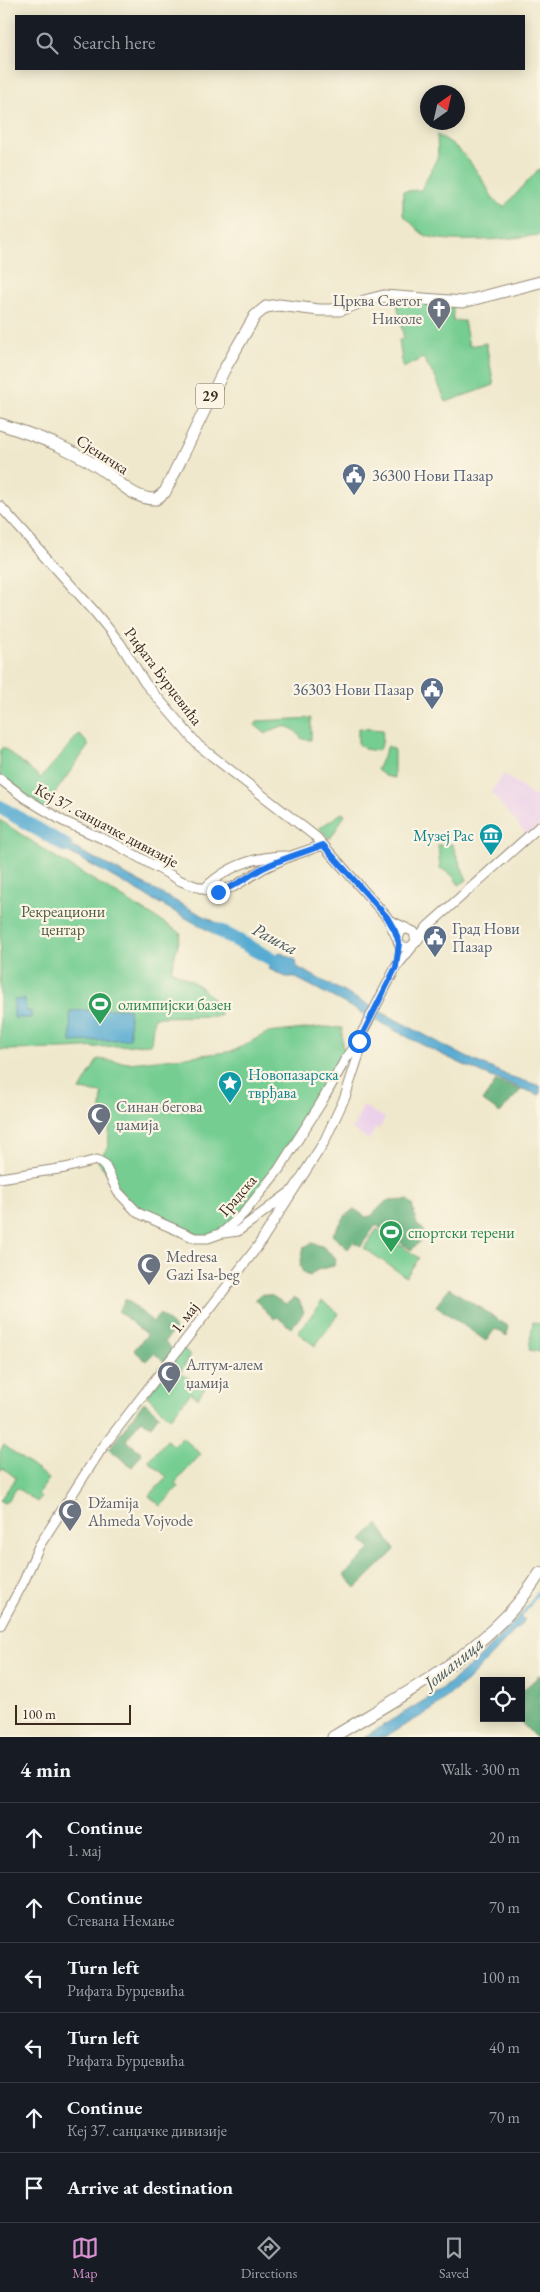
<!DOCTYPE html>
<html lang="en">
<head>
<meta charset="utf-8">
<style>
  body { margin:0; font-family:"EB Garamond",serif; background:#242831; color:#f1f3f6 }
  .controls { position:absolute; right:15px; bottom:15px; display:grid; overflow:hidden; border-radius:0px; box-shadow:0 2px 12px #0003 }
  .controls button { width:45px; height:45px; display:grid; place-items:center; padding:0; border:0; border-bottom:1px solid #363941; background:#171b24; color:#f1f3f6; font:25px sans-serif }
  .compass { position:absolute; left:420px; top:85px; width:45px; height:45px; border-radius:50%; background:#171b24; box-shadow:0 2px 12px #0003; rotate:34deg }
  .scale { position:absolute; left:15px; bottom:12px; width:116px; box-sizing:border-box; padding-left:5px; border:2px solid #3b2a1e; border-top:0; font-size:14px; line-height:18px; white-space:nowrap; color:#3b2a1e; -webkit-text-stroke:4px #fcf5e5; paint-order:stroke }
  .stop { position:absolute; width:15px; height:15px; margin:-11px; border:4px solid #1a73e8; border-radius:50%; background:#fff }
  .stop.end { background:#1a73e8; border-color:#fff; box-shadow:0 1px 5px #0008 }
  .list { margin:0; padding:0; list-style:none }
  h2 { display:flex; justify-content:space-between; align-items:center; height:65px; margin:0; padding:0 20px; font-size:21px }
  h2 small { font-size:16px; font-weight:400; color:#9ea1a6 }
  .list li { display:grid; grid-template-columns:32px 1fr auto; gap:15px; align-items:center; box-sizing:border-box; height:70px; padding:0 20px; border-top:1px solid #363941 }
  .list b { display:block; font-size:19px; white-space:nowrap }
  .list p { margin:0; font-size:16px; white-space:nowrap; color:#9ea1a6 }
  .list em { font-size:16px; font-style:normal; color:#9ea1a6 }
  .icon { flex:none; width:28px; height:28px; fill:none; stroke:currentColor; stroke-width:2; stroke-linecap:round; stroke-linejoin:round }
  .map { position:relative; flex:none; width:540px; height:1737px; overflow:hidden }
  .search { position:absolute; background:#171b24; box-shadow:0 2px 12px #0003; left:15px; right:15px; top:15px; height:55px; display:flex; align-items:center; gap:12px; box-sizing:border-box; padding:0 18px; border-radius:0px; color:#9ea1a6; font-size:19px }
  .sheet { height:485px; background:#171b24 }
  nav { display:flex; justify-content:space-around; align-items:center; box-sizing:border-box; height:70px; border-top:1px solid #363941; background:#171b24; font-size:14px; color:#9ea1a6 }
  nav a { display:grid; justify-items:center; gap:2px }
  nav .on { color:#d690ce }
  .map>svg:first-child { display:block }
  .built { fill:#ecd1ea }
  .green { fill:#75cd92; stroke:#587c58 }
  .forest { fill:#60b07c; stroke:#4e6d4d }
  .water { fill:#56abd2; stroke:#486a78 }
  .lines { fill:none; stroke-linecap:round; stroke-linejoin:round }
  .stream { stroke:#56abd2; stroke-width:2.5 }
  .river { stroke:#56abd2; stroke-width:14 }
  .tertiary-casing { stroke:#958975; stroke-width:11 }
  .primary-casing { stroke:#958975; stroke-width:13 }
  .tertiary { stroke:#fff; stroke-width:9 }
  .primary { stroke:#fff; stroke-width:11 }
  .route { stroke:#1a73e8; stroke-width:6 }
  .labels { text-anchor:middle; stroke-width:4.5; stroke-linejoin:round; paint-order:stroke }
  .shield { fill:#fcf5e5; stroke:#75675a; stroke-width:1 }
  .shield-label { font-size:15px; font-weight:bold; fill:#3b2a1e }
  .worship-label { font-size:16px; fill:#5b616d; stroke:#fcf5e5; text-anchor:start }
  .street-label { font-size:16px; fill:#3b2a1e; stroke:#fcf5e5 }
  .service-label { font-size:16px; fill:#4e5e75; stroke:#fcf5e5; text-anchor:start }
  .culture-label { font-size:16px; fill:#0d838f; stroke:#fcf5e5; text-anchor:end }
  .park-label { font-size:16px; fill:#4c5b41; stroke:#fcf5e5 }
  .leisure-label { font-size:16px; fill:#27864d; stroke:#fcf5e5; text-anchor:start }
  .water-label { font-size:18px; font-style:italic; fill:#44575d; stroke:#fcf5e5 }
</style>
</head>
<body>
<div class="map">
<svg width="540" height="1737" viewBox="0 0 540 1737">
  <rect width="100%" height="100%" fill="#fcf5e5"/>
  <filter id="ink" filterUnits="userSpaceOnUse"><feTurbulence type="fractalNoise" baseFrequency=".02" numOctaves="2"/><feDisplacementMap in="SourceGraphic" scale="10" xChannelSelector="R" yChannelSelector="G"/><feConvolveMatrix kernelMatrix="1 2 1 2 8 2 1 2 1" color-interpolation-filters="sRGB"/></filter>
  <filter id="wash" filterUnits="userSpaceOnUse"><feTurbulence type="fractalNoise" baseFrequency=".0096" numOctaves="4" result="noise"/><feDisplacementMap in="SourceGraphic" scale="20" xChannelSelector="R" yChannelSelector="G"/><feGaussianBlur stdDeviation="1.12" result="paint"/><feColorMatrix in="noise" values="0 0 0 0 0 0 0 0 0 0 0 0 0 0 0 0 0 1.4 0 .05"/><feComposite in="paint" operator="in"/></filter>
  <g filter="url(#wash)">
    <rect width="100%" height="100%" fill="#efe8cc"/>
    <path class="built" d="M504,774l36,27v23l-13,11 -36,-43z
      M363,1106l22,12 -6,11 -3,-2 -7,13 -17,-11z"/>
    <path class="green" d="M437,135c22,9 35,29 48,49 6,10 8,18 19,23l36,-39v67c-23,3 -98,11 -117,-1 -7,-5 -13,-13 -20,-19v-24l18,-1 17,-34z
      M396,298l57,6v17h11l5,25 17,-3 8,42 -48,17 -10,-23 -13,-21 -20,10 -4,-28 5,-1z
      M311,718v22l-9,-1c-10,-16 -22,-15 -36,-5l-11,-9 3,-4z
      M358,728l25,2 -1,14 -4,7 -14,-2 -6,-6z
      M79,734l10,11 -46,65 -43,-31v-29l3,-3 38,31z
      M388,746l6,3v29l-9,-2 -8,-6z
      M342,813l3,2 -15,24 -11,-11z
      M0,820l52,35 129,78 -10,37c16,8 49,25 49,46l-66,1 -3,27 -86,5 -65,1z
      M452,844l15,36 -8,5 -7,-10 -12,-7 -2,-23z
      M324,1027l18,1v18l9,6 -107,161 -36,25 -70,-25 -41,-53 11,-12 2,-26 -10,-1 2,-28 -22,-3 18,-31 31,4 91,-10 13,-2 34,-18z
      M377,1229l42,29 -13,19 -42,-29z
      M322,1301l17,12 -24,33 -17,-13z
      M533,1322l7,2v28l-11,-2z
      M182,1348l9,7 -11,18 25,14 -7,11 -7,-5 -21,25 -23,-22z
      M182,1437l19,17 -26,29 3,4 -17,19 -12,-10 18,-19 -19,-16 19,-21 6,6z
      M4,1445l45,34 -11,15 3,3 -4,5 -20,-14 -12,15 -5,-3 16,-22 -13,-10 -3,3v-20z"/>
    <path class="forest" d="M496,1081l25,9 -21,23 -17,-12z
      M408,1200l4,4 5,21 6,4 2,8 -14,13 -35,-25 -15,21 -8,-4 -5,7 -16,-14 14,-20 8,-6 12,8 5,-1 15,-15z
      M312,1243l10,3 14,12 -2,8 -17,4 -7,6 -6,-2 -4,-8 4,-19z
      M449,1288l59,38 -1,10 -12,-7 -9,12 -50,-35z
      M262,1294l10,2 14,8 9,-6 4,2 5,12 -13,16 -14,-11 -3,2 -19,-19z
      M126,1299l27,23 7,-8 15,14 -10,14 8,8 -9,12 -10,-9 -8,8 -12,-11 13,-15 -29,-24z
      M144,1402l15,13 -8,11 -10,-6 -15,20 16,13 -10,14 -23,-18z
      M378,1524l17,26 -39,38 -12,-13 26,-26 -8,-9z
      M540,1675v62h-5l-18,-19h4v-26z"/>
    <path class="water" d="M52,836l186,98 -6,10 -185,-104z
      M279,952l17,8 1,7 169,90 43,19 31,10v9c-87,-28 -165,-77 -246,-118h-8l-17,-8 2,-4 -6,-3 6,-9 6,3z
      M25,999l1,12h5v7h-17v-18z
      M129,1008l1,31 -59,3 -1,-31z
      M520,1615l5,5 -57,60 -38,31 -46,26h-20l74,-45 37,-30z"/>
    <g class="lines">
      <path class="stream" d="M520,1618l20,-28"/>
      <path class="river" d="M0,807l66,39
        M218,930l65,35"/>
    </g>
  </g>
  <g filter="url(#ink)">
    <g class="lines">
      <g class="tertiary-casing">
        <path id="tertiary" d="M0,506l94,105 26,32 25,40 53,62 118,92 71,80 10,21
          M0,779l25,19 38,23 54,24 64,36 31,11 21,-5 31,-19 27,-12 32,-11
          M204,889c23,-23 51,-33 83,-33
          M391,921l23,11 2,10 -7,6 -9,-2 -2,-5 2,-9 5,-3
          M416,942l12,-16 112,-100
          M0,1178l65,-10 32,-8 7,4 14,28 20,21 57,25h13l14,-5 22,-20 35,-44 42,-66 24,-43 14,-19
          M223,1233l15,-2 55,-41
          M0,1626l24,-45 15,-35 61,-95 158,-205 66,-104 21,-45 14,-43 1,-17 36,-70 16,-20"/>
      </g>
      <g class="primary-casing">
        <path id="primary" d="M0,424c40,13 79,27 112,53 12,10 27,23 44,22l9,-7 59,-122 31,-54 11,-9 13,-2 40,5h21l24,-9 20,-5 79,6 77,-20
          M333,1737c75,-46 159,-87 207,-164"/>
      </g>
      <use href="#tertiary" class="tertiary"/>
      <use href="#primary" class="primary"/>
    </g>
  </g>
  <g class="lines" filter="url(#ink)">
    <path class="route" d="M218,892c17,-5 30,-16 45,-24 20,-10 40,-15 60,-23l7,8 57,64 8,14 4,12 -3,24 -37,74"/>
  </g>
  <defs>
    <g id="church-pin" transform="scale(1.25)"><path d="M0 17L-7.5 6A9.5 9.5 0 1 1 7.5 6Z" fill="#6b7280" stroke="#fcf5e5"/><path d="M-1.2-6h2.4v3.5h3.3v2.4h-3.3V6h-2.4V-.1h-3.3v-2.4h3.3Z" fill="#fff"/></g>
    <g id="civic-pin" transform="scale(1.25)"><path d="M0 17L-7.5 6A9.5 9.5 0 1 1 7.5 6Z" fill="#5c6f8a" stroke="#fcf5e5"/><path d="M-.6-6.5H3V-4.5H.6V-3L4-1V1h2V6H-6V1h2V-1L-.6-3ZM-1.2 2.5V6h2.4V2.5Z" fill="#fff"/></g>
    <g id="museum-pin" transform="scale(1.25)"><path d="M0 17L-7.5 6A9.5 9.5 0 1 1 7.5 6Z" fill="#0f9aa8" stroke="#fcf5e5"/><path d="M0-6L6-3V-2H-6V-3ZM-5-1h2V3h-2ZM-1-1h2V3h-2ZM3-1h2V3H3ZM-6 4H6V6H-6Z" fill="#fff"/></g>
    <g id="stadium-pin" transform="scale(1.25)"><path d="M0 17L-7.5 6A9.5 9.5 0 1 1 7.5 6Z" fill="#2e9e5b" stroke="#fcf5e5"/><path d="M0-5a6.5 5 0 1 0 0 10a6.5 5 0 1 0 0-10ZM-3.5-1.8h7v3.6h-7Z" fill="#fff"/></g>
    <g id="sight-pin" transform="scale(1.25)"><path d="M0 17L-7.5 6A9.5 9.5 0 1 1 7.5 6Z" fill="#0f9aa8" stroke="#fcf5e5"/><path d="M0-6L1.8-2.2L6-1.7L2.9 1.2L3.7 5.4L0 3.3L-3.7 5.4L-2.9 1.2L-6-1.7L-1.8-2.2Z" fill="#fff"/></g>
    <g id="mosque-pin" transform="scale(1.25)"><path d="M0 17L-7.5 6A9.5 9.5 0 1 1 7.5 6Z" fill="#6b7280" stroke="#fcf5e5"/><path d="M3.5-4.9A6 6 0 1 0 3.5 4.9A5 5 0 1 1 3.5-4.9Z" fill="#fff"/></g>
  </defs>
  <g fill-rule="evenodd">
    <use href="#church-pin" x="439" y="309"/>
    <use href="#civic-pin" x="354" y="475"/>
    <use href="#civic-pin" x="432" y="689"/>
    <use href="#museum-pin" x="491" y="835"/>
    <use href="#civic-pin" x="435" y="937"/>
    <use href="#stadium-pin" x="100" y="1004"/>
    <use href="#sight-pin" x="230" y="1083"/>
    <use href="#mosque-pin" x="99" y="1115"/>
    <use href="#stadium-pin" x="391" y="1232"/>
    <use href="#mosque-pin" x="149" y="1265"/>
    <use href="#mosque-pin" x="169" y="1373"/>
    <use href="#mosque-pin" x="70" y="1511"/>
  </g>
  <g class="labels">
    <rect class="shield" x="196" y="383.5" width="28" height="25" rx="4"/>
    <g class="shield-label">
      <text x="210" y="401">29</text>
    </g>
    <g class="worship-label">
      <text x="422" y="306" text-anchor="end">Црква Светог<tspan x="422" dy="18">Николе</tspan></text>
      <text x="116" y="1112">Синан бегова<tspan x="116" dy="18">џамија</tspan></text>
      <text x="166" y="1262">Medresa<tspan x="166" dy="18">Gazi Isa-beg</tspan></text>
      <text x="186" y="1370">Алтум-алем<tspan x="186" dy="18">џамија</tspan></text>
      <text x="88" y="1508">Džamija<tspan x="88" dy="18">Ahmeda Vojvode</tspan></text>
    </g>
    <g class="street-label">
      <text transform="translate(103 454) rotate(33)" y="6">Сјеничка</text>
      <text transform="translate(164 676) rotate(53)" y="6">Рифата Бурџевића</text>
      <text transform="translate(107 825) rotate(28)" y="6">Кеј 37. санџачке дивизије</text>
      <text transform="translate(237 1195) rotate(-49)" y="6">Градска</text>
      <text transform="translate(184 1317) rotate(-52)" y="6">1. мај</text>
    </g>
    <g class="service-label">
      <text x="372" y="481">36300 Нови Пазар</text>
      <text x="414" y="695" text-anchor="end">36303 Нови Пазар</text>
      <text x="452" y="934">Град Нови<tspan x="452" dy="18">Пазар</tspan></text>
    </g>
    <g class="culture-label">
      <text x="474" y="841">Музеј Рас</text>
      <text x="248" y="1080" text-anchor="start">Новопазарска<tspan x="248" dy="18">тврђава</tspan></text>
    </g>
    <g class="park-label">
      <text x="63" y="917">Рекреациони<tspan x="63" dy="18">центар</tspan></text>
    </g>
    <g class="leisure-label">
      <text x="118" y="1010">олимпијски базен</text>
      <text x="408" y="1238">спортски терени</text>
    </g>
    <g class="water-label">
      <text transform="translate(275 939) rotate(28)" y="6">Рашка</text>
      <text transform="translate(454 1663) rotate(-39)" y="6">Јошаница</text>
    </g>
  </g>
</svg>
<div class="controls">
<button><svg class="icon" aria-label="locate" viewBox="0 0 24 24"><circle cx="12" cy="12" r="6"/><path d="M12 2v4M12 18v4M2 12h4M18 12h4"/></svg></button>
</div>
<svg class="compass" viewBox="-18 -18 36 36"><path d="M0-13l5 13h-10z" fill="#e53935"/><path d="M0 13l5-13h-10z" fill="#9ea1a6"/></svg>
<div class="scale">100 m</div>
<div class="stop" style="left:359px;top:1041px"></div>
<div class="stop end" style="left:218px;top:892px"></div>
<div class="search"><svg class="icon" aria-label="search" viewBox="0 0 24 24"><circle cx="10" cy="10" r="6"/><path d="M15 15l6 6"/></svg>Search here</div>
</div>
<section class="sheet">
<h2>4 min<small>Walk · 300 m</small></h2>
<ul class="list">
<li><svg class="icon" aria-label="ahead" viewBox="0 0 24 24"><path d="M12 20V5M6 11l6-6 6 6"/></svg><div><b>Continue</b><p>1. мај</p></div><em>20 m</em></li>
<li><svg class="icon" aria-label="ahead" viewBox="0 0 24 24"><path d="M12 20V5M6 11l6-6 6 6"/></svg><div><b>Continue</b><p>Стевана Немање</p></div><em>70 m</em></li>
<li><svg class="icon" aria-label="left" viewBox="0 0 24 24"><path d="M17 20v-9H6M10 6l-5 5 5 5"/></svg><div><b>Turn left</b><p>Рифата Бурџевића</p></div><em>100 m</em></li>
<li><svg class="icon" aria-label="left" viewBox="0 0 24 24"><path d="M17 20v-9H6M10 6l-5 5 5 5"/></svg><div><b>Turn left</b><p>Рифата Бурџевића</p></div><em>40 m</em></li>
<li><svg class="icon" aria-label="ahead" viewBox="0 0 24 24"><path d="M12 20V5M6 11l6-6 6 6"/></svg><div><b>Continue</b><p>Кеј 37. санџачке дивизије</p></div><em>70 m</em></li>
<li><svg class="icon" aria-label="arrive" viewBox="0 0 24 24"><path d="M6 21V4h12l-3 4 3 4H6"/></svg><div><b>Arrive at destination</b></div></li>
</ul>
</section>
<nav>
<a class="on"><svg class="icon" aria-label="map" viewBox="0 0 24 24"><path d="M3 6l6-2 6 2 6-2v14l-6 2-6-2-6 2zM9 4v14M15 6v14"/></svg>Map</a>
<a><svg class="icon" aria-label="directions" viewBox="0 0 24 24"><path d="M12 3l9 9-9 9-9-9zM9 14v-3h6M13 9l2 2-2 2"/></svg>Directions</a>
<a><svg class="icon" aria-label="saved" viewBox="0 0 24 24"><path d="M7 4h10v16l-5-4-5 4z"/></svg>Saved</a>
</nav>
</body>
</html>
